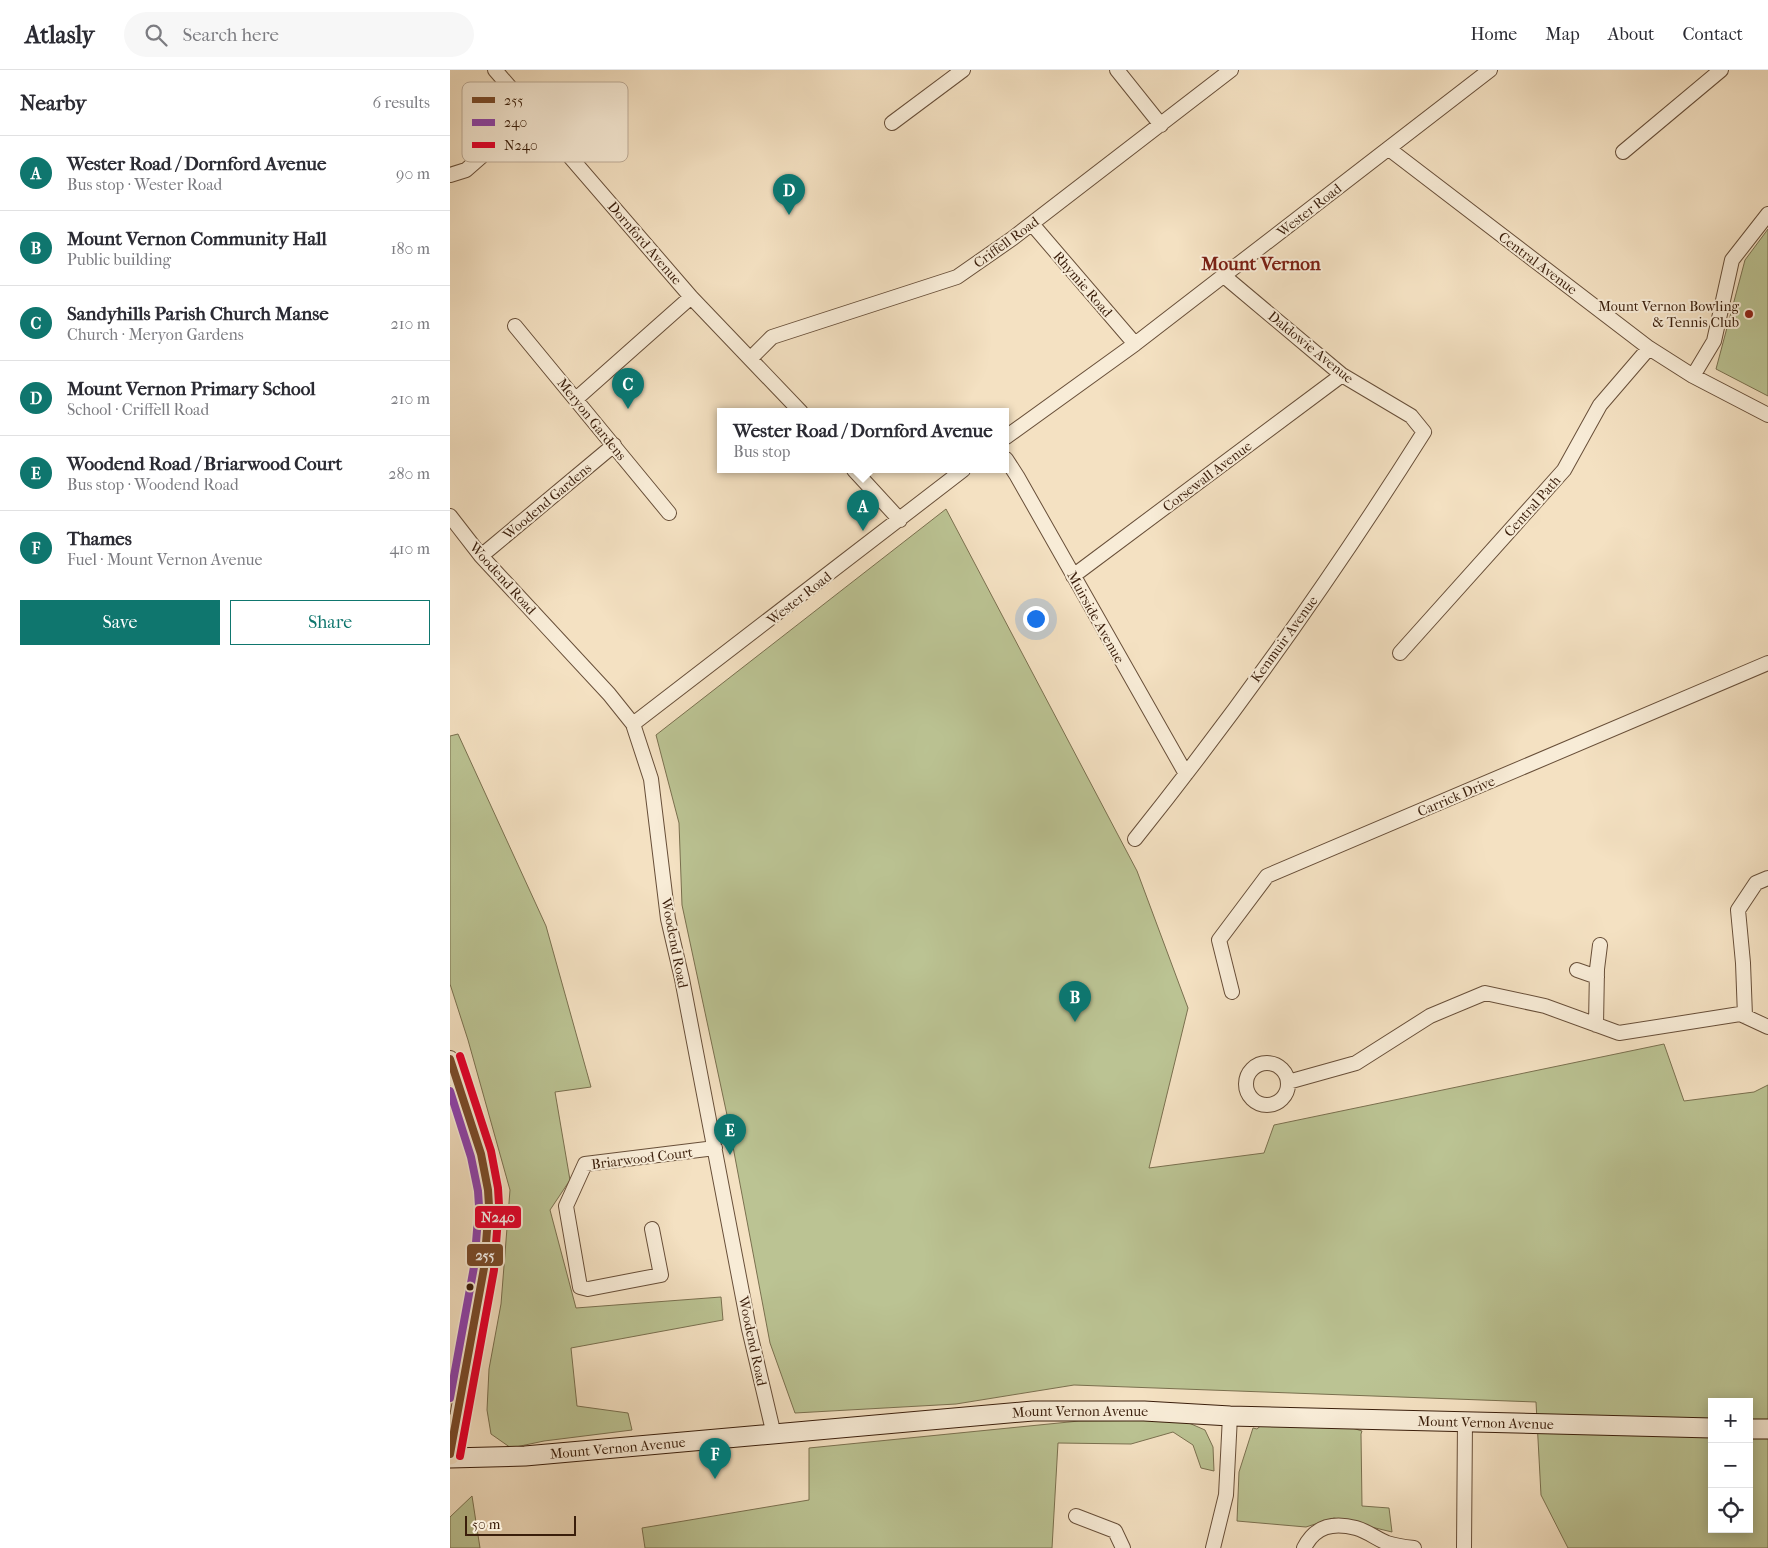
<!DOCTYPE html>
<html lang="en">
<head>
<meta charset="utf-8">
<style>
  body { margin:0; font-family:"IM FELL French Canon",serif; background:#f7f7f7; color:#2b2b33 }
  .controls { position:absolute; right:15px; bottom:15px; display:grid; overflow:hidden; border-radius:0px; box-shadow:0 2px 12px #0003 }
  .controls button { width:45px; height:45px; display:grid; place-items:center; padding:0; border:0; border-bottom:1px solid #e1e1e2; background:#fff; color:#2b2b33; font:25px sans-serif }
  .scale { position:absolute; left:15px; bottom:12px; width:111px; box-sizing:border-box; padding-left:5px; border:2px solid #3a1e0b; border-top:0; font-size:14px; line-height:18px; white-space:nowrap; color:#3a1e0b; -webkit-text-stroke:4px #f8ecd7; paint-order:stroke }
  .you { position:absolute; left:585px; top:548px; width:18px; height:18px; margin:-12px; border:4px solid #fff; border-radius:50%; background:#1a73e8; box-shadow:0 0 0 8px #1a73e833 }
  .badge { display:grid; place-items:center; width:32px; height:32px; border-radius:50%; background:#0f766e; color:#fff; font-size:16px; font-weight:700 }
  .pin { position:absolute; translate:-50% -41px; filter:drop-shadow(0 1px 2px #0008) }
  .pin::after { content:''; position:absolute; top:26px; width:18px; height:15px; background:inherit; clip-path:polygon(0 0,100% 0,50% 100%) }
  .popup { position:absolute; left:267px; top:338px; width:292px; height:65px; box-sizing:border-box; display:grid; place-content:center; border-radius:0px; background:#fff; filter:drop-shadow(0 1px 4px #0005); font-size:16px; white-space:nowrap; color:#7c7c81 }
  .popup b { font-size:19px; color:#2b2b33 }
  .popup::after { content:''; position:absolute; left:50%; top:100%; margin-left:-10px; border:10px solid transparent; border-top-color:#fff }
  .list { margin:0; padding:0; list-style:none }
  h2 { display:flex; justify-content:space-between; align-items:center; height:65px; margin:0; padding:0 20px; font-size:21px }
  h2 small { font-size:16px; font-weight:400; color:#7c7c81 }
  .list li { display:grid; grid-template-columns:32px 1fr auto; gap:15px; align-items:center; box-sizing:border-box; height:75px; padding:0 20px; border-top:1px solid #e1e1e2 }
  .list b { display:block; font-size:19px; white-space:nowrap }
  .list p { margin:0; font-size:16px; white-space:nowrap; color:#7c7c81 }
  .list em { font-size:16px; font-style:normal; color:#7c7c81 }
  .actions { display:flex; gap:10px; padding:15px 20px }
  .actions a { flex:1; padding:11px 0; border:1px solid #0f766e; border-radius:0px; text-align:center; font-size:18px; color:#0f766e }
  .actions .main { background:#0f766e; color:#fff }
  .icon { flex:none; width:28px; height:28px; fill:none; stroke:currentColor; stroke-width:2; stroke-linecap:round; stroke-linejoin:round }
  .map { position:relative; flex:none; width:1318px; height:1478px; overflow:hidden }
  header { display:flex; align-items:center; gap:30px; box-sizing:border-box; height:70px; padding:0 25px; background:#fff; border-bottom:1px solid #e1e1e2 }
  header strong { font-size:24px }
  nav { display:flex; gap:28px; margin-inline-start:auto; font-size:18px }
  .search { width:350px; height:45px; background:#f7f7f7; display:flex; align-items:center; gap:12px; box-sizing:border-box; padding:0 18px; border-radius:28px; color:#7c7c81; font-size:19px }
  main { display:flex }
  aside { flex:1; background:#fff }
  .map>svg:first-child { display:block }
  .green { fill:#bbc393; stroke:#7a704f; fill-rule:evenodd }
  .lines { fill:none; stroke-linecap:round; stroke-linejoin:round }
  .minor-casing { stroke:#684f39; stroke-width:16 }
  .tertiary-casing { stroke:#684f39; stroke-width:18 }
  .secondary-casing { stroke:#3a1e0b; stroke-width:21 }
  .primary-casing { stroke:#3a1e0b; stroke-width:23 }
  .minor { stroke:#f8ecd7; stroke-width:14 }
  .tertiary { stroke:#f8ecd7; stroke-width:16 }
  .secondary { stroke:#f8ecd7; stroke-width:19 }
  .primary { stroke:#f4e1c2; stroke-width:21 }
  .bus-1-casing { stroke:#f8ecd7; stroke-width:11 }
  .bus-2-casing { stroke:#f8ecd7; stroke-width:11 }
  .bus-3-casing { stroke:#f8ecd7; stroke-width:11 }
  .bus-1 { stroke:#7a4b2a; stroke-width:8 }
  .bus-2 { stroke:#8e44ad; stroke-width:8 }
  .bus-3 { stroke:#e4002b; stroke-width:8 }
  .poi-dot { fill:#8f2418; stroke:#f8ecd7; stroke-width:2 }
  .bus-dot { fill:#3a1e0b; stroke:#f8ecd7; stroke-width:2 }
  .labels { text-anchor:middle; stroke-width:4; stroke-linejoin:round; paint-order:stroke }
  .street-label { font-size:14px; fill:#3a1e0b; stroke:#f8ecd7 }
  .poi-label { font-size:14px; fill:#3a1e0b; stroke:#f8ecd7; text-anchor:end }
  .district-label { font-size:19px; font-weight:bold; fill:#7a1f14; stroke:#f8ecd7 }
  .key { fill:#f8ecd7; stroke:#bfae9a; stroke-width:1 }
  .key-label { font-size:14px; fill:#3a1e0b }
  .line-badge { stroke:#f8ecd7; stroke-width:2 }
  .badge-label { font-size:14px; text-anchor:middle; font-weight:bold; fill:#fff }
</style>
</head>
<body>
<header>
<strong>Atlasly</strong>
<div class="search"><svg class="icon" aria-label="search" viewBox="0 0 24 24"><circle cx="10" cy="10" r="6"/><path d="M15 15l6 6"/></svg>Search here</div>
<nav><a>Home</a><a>Map</a><a>About</a><a>Contact</a></nav>
</header>
<main>
<aside>
<h2>Nearby<small>6 results</small></h2>
<ul class="list">
<li><span class="badge">A</span><div><b>Wester Road / Dornford Avenue</b><p>Bus stop · Wester Road</p></div><em>90 m</em></li>
<li><span class="badge">B</span><div><b>Mount Vernon Community Hall</b><p>Public building</p></div><em>180 m</em></li>
<li><span class="badge">C</span><div><b>Sandyhills Parish Church Manse</b><p>Church · Meryon Gardens</p></div><em>210 m</em></li>
<li><span class="badge">D</span><div><b>Mount Vernon Primary School</b><p>School · Criffell Road</p></div><em>210 m</em></li>
<li><span class="badge">E</span><div><b>Woodend Road / Briarwood Court</b><p>Bus stop · Woodend Road</p></div><em>280 m</em></li>
<li><span class="badge">F</span><div><b>Thames</b><p>Fuel · Mount Vernon Avenue</p></div><em>410 m</em></li>
</ul>
<div class="actions"><a class="main">Save</a><a>Share</a></div>
</aside>
<div class="map">
<svg width="1318" height="1478" viewBox="0 0 1318 1478">
  <rect width="100%" height="100%" fill="#f4e1c2"/>
  <filter id="stains"><feTurbulence type="fractalNoise" baseFrequency=".004" numOctaves="4"/><feColorMatrix values="0 0 0 0 .2 0 0 0 0 .09 0 0 0 0 .02 0 0 0 .5 -.17"/></filter>
  <radialGradient id="worn" r=".72"><stop offset=".6" stop-color="#630" stop-opacity="0"/><stop offset="1" stop-color="#630" stop-opacity=".3"/></radialGradient>
  <path class="green" d="M1318,159v167l-52,-27 29,-109z
    M496,439l191,362 51,137 -39,160 115,-15 10,-28 390,-81 20,57 70,-9 14,-7v463h-200l-27,-53 -5,-93 -462,-17 -118,19 -161,9 -25,-70 -43,-228 -45,-210 -3,-82 -23,-88zM1262,1332h37v127h-37z
    M8,664l88,192 45,161 -36,5 15,88 -20,30 26,98 145,-11 2,23 -152,28 6,58 51,7 4,17 -88,11 -33,7 -20,-14 -4,-24 2,-41 12,-65 9,-114 -42,-150 -18,-56v-248z
    M732,1350l23,10 8,17 1,24 -13,-3 -8,-23 -20,-13 -42,12 -73,-1 -6,105h-407l-3,-20 167,-28v-52l270,-27z
    M815,1352l84,5 13,4 -1,3 1,72 27,2 3,24 -58,-14 -28,9 -69,-6 2,-49 14,-44 4,1z
    M22,1426l8,52h-30v-31z"/>
  <g class="lines">
    <g class="minor-casing">
      <path id="minor" d="M45,0l196,227 110,115
        M667,0l44,55
        M442,53l71,-53
        M939,79l260,199 44,28 75,39
        M1173,82l98,-82
        M0,105l16,-5 66,-58
        M582,154l103,120
        M65,256l154,187
        M301,288l21,-21 185,-60 56,-39 218,-168
        M1243,306l21,-35 18,-81 36,-46
        M126,329l115,-102
        M556,367l129,-93 355,-274
        M556,389l11,17 169,298
        M404,400l46,50
        M0,446l31,40 128,138 24,30 18,55 17,140 14,60 67,350 25,106
        M31,486l133,-111
        M623,506l269,-201
        M950,583l164,-183 36,-65 49,-57
        M183,654l330,-254
        M685,769c104,-130 200,-266 289,-407l-13,-16 -69,-41 -118,-99
        M1127,900l20,7
        M782,922l-13,-52 48,-64 501,-213
        M1295,946l-2,-53 -5,-53 18,-27 12,-5
        M1146,955l1,-56 3,-24
        M796 1014a21 21 0 1 1 42 0a21 21 0 1 1-42 0Z
        M838,1012l68,-19 74,-47 55,-23 60,13 74,27 121,-19 28,13
        M202,1159l9,46 -73,14 -8,-2 -14,-81 19,-42 130,-16
        M626,1446l39,15 8,17
        M763,1478l13,-53 4,-79
        M854,1478c11,-22 29,-26 52,-20 11,3 21,11 31,15 9,3 18,4 27,5
        M1014,1478l1,-127"/>
    </g>
    <g class="tertiary-casing">
      <path id="tertiary" d="M0,989l31,95 7,36 1,16 -5,62 -29,167"/>
    </g>
    <g class="secondary-casing">
      <g id="secondary">
        <path d="M1299,1359h19"/>
        <path id="s1" d="M0,1388l75,-2 508,-45h111l86,5 482,12"/>
      </g>
    </g>
    <g class="primary-casing">
      <path id="primary" d="M0,1355l5,10 -5,19"/>
    </g>
    <use href="#minor" class="minor"/>
    <use href="#tertiary" class="tertiary"/>
    <use href="#secondary" class="secondary"/>
    <use href="#primary" class="primary"/>
    <g class="bus-1-casing">
      <path id="bus-1" d="M0,989l31,95 7,36 1,16 -5,62 -34,186"/>
    </g>
    <g class="bus-2-casing">
      <path id="bus-2" d="M0,1021l21,66 7,34 1,15 -5,61 -24,131"/>
    </g>
    <g class="bus-3-casing">
      <path id="bus-3" d="M10,986l31,95 7,37 1,17 -5,65 -34,186"/>
    </g>
    <use href="#bus-1" class="bus-1"/>
    <use href="#bus-2" class="bus-2"/>
    <use href="#bus-3" class="bus-3"/>
  </g>
  <circle class="poi-dot" cx="1299" cy="244" r="5"/>
  <circle class="bus-dot" cx="20" cy="1217" r="4.5"/>
  <g class="labels">
    <g class="street-label">
      <text transform="translate(859 140) rotate(-38)" y="5">Wester Road</text>
      <text transform="translate(556 172) rotate(-36)" y="5">Criffell Road</text>
      <text transform="translate(195 173) rotate(49)" y="5">Dornford Avenue</text>
      <text transform="translate(1088 193) rotate(37)" y="5">Central Avenue</text>
      <text transform="translate(633 214) rotate(49)" y="5">Rhymie Road</text>
      <text transform="translate(861 277) rotate(39)" y="5">Daldowie Avenue</text>
      <text transform="translate(142 349) rotate(51)" y="5">Meryon Gardens</text>
      <text transform="translate(757 406) rotate(-37)" y="5">Corsewall Avenue</text>
      <text transform="translate(97 431) rotate(-40)" y="5">Woodend Gardens</text>
      <text transform="translate(1082 436) rotate(-48)" y="5">Central Path</text>
      <text transform="translate(53 508) rotate(48)" y="5">Woodend Road</text>
      <text transform="translate(349 528) rotate(-38)" y="5">Wester Road</text>
      <text transform="translate(646 547) rotate(61)" y="5">Muirside Avenue</text>
      <text transform="translate(834 569) rotate(-54)" y="5">Kenmuir Avenue</text>
      <text transform="translate(1006 726) rotate(-23)" y="5">Carrick Drive</text>
      <text transform="translate(225 873) rotate(79)" y="5">Woodend Road</text>
      <text transform="translate(192 1088) rotate(-7)" y="5">Briarwood Court</text>
      <text transform="translate(303 1271) rotate(78)" y="5">Woodend Road</text>
      <text dy="5" stroke="none"><textPath href="#s1" startOffset="632">Mount Vernon Avenue</textPath></text>
      <text dy="5" stroke="none"><textPath href="#s1" startOffset="1038">Mount Vernon Avenue</textPath></text>
      <text dy="5" stroke="none"><textPath href="#s1" startOffset="168">Mount Vernon Avenue</textPath></text>
    </g>
    <g class="poi-label">
      <text x="1289" y="241">Mount Vernon Bowling<tspan x="1289" dy="16">&amp; Tennis Club</tspan></text>
    </g>
    <g class="district-label">
      <text x="811" y="200">Mount Vernon</text>
    </g>
  </g>
  <rect x="12" y="12" width="166" height="80" rx="8" class="key"/>
  <rect x="22" y="27" width="23" height="6" fill="#7a4b2a"/>
  <rect x="22" y="49" width="23" height="7" fill="#8e44ad"/>
  <rect x="22" y="72" width="23" height="6" fill="#e4002b"/>
  <g class="key-label">
    <text x="54" y="35">255</text>
    <text x="54" y="57">240</text>
    <text x="54" y="80">N240</text>
  </g>
  <g class="line-badge">
    <rect x="24" y="1135" width="48" height="24" rx="5" fill="#e4002b"/>
    <rect x="16" y="1173" width="38" height="24" rx="5" fill="#7a4b2a"/>
  </g>
  <g class="badge-label">
    <text x="48" y="1152">N240</text>
    <text x="35" y="1190">255</text>
  </g>
  <rect width="100%" height="100%" filter="url(#stains)"/>
  <rect width="100%" height="100%" fill="url(#worn)"/>
</svg>
<div class="controls">
<button>+</button>
<button>−</button>
<button><svg class="icon" aria-label="locate" viewBox="0 0 24 24"><circle cx="12" cy="12" r="6"/><path d="M12 2v4M12 18v4M2 12h4M18 12h4"/></svg></button>
</div>
<div class="scale">50 m</div>
<div class="you"></div>
<div class="pin badge" style="left:413px;top:461px">A</div>
<div class="popup"><b>Wester Road / Dornford Avenue</b>Bus stop</div>
<div class="pin badge" style="left:625px;top:952px">B</div>
<div class="pin badge" style="left:178px;top:339px">C</div>
<div class="pin badge" style="left:339px;top:145px">D</div>
<div class="pin badge" style="left:280px;top:1085px">E</div>
<div class="pin badge" style="left:265px;top:1409px">F</div>
</div>
</main>
</body>
</html>
